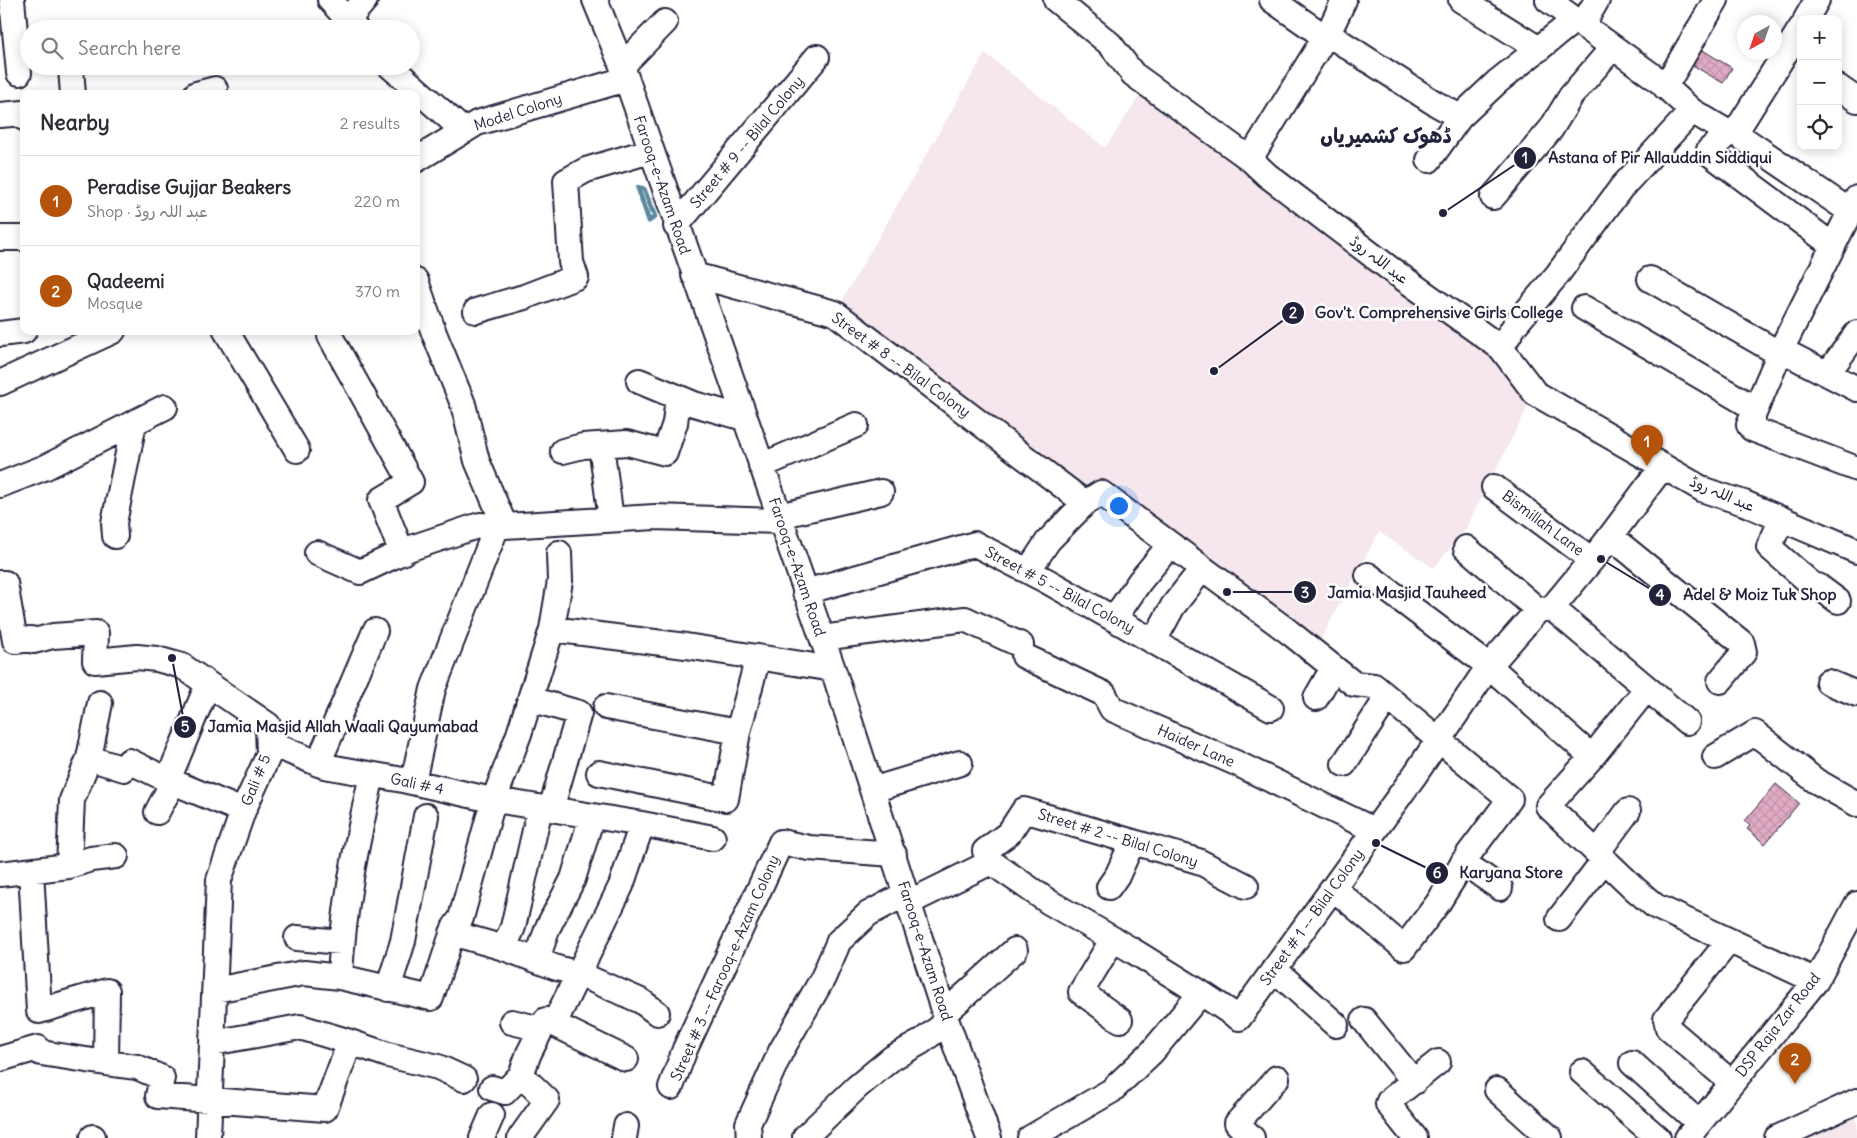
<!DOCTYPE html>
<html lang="en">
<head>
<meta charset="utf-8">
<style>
  body { margin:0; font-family:Delius,"Playpen Sans Arabic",sans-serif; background:#f7f7f7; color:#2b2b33 }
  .controls { position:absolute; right:15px; top:15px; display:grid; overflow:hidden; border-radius:10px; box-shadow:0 2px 12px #0003 }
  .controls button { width:45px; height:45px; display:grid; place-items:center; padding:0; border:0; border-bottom:1px solid #e1e1e2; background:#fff; color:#2b2b33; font:25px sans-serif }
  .compass { position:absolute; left:1737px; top:15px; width:45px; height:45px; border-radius:50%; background:#fff; box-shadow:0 2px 12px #0003; rotate:220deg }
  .you { position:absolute; left:1118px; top:505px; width:18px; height:18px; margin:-12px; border:4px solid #fff; border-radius:50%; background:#1a73e8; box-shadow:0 0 0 8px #1a73e833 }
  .badge { display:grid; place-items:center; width:32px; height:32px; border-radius:50%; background:#b45309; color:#fff; font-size:16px; font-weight:700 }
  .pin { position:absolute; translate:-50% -41px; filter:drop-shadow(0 1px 2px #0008) }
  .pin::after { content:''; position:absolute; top:26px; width:18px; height:15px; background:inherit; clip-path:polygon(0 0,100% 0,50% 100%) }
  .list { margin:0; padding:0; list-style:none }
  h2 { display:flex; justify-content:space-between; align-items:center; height:65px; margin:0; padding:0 20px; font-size:21px }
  h2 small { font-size:16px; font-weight:400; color:#7c7c81 }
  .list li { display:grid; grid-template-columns:32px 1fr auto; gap:15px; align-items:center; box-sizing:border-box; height:90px; padding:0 20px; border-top:1px solid #e1e1e2 }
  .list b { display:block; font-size:19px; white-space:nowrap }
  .list p { margin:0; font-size:16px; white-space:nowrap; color:#7c7c81 }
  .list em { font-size:16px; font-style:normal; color:#7c7c81 }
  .icon { flex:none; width:28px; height:28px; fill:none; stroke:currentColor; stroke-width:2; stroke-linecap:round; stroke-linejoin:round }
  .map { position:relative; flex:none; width:1857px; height:1138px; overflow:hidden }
  .search { position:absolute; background:#fff; box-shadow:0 2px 12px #0003; left:20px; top:20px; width:400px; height:55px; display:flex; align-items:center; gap:12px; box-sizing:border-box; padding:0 18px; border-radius:28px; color:#7c7c81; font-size:19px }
  .panel { position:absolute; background:#fff; box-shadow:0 2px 12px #0003; left:20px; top:90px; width:400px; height:245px; border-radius:10px }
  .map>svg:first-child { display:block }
  .built { fill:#f6e6ed }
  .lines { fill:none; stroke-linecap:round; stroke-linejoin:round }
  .stream { stroke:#5c89a0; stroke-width:5 }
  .building { fill:url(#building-cross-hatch); stroke:#22223b }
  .minor-casing { stroke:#22223b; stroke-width:28 }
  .minor { stroke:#fff; stroke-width:24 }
  .labels { text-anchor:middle; stroke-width:5; stroke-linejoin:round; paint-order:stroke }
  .street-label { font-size:15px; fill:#22223b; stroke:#fff }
  .district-label { font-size:20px; font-weight:bold; fill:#22223b; stroke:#fff }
  .leader { fill:none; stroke:#22223b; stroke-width:2 }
  .callout-dot { fill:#22223b; stroke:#fff; stroke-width:2 }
  .mark-label { font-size:15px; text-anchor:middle; font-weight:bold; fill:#fff }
  .callout-label { font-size:16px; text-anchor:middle; font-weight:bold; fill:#22223b; stroke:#fff; stroke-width:5; stroke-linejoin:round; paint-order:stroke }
</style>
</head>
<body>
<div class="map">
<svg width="1857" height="1138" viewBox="0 0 1857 1138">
  <defs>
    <pattern id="building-cross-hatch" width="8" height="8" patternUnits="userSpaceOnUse" patternTransform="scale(1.25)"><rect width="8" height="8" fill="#e1abc4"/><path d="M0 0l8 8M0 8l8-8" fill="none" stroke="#c193a9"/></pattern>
  </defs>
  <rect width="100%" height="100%" fill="#fff"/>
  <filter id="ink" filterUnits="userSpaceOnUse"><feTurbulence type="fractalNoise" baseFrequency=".02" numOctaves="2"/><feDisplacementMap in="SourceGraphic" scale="10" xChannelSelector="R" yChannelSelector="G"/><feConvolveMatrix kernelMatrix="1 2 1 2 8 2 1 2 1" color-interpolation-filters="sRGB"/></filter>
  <g filter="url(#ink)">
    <path class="built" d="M985,53l120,95 42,-63 354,263 34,45 -69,135 -32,40 -55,-36 -63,116 -215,-154 -16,9 -250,-190z
      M1857,1115v23h-57z"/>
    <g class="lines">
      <path class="stream" d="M638,188l6,1 11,28 -6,4z"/>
    </g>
    <path class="building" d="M1696,46l36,22 -9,15 -36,-21z
      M1776,784l23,19 -34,41 -18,-15 3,-3 -5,-5z"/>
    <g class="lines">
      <g class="minor-casing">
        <path id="minor" d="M12,0l7,73
          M330,0l26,29
          M595,0l27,66 211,603 114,353 42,116
          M1056,0l54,44 23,30 117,85 17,16 122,93 112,80 34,45 169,97 40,13 113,48
          M1272,0l53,37
          M1461,0l78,49
          M1548,0l109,79 35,32 37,22h6l116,79
          M1806,19l11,-19
          M348,20l17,-20
          M1583,24l14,-24
          M1328,34l105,68 27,15
          M390,66l74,65
          M622,66l43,-44
          M71,69l2,25
          M1665,87l51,-87
          M1838,87l19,13
          M196,94l19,-5
          M0,115l23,-2 1,5
          M1729,133l-20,17v3l123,92
          M1735,133l66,-105
          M1250,159l75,-122 3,-3 16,-34
          M416,160l61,-37 149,-44
          M1429,160l31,-43 37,-35 79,-63
          M1493,197l58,-68 20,-33 42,-49
          M1857,198l-76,152 -32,75 3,4 105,40
          M676,226l141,-169
          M0,238h24
          M694,275l141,38 250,190
          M1650,279l130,75
          M416,281l18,52 29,71 14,57 28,65
          M1584,308l172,101
          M476,311l48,-14 52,-20 -5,-15 -5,-81 20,-11 64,-19
          M226,331l71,119
          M0,334l24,-3
          M330,336l81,146 -30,18 21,53
          M1501,348l14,-23 42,-50 64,-87 71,-77
          M1781,350l76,39
          M1828,373l29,-40
          M639,381l55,23 50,14
          M0,383l113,-52
          M601,445l10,74
          M563,451l20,-5 44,-3 38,10 10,-30 3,-25
          M761,466l95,-41
          M0,485l46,-18 119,-60
          M1494,487l98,73
          M779,516l102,-24
          M1782,519l-13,28 46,40 3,-1 20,15
          M115,536l-1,-13 20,-100
          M1611,537l131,106 2,9 -24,29
          M1466,548l72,62
          M317,553l43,19 51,-24 69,-23 25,1 150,-9 125,4
          M1028,571l20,-30 37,-38 16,-10 188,139 65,52 20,2 136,113 -42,56 -30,48 -34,45 -71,-60
          M1368,575l121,91 103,91
          M0,583h5l10,58 16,-2 3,2 19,-5 43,-3 -1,28 42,-4 20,2 25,7 86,59
          M805,592l170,-48 72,37 224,127
          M1552,608l135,114
          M1114,619l26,-38 30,-36
          M552,629l8,-48 -1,-28
          M822,638l143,-19 56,26
          M1154,641l19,-35 29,-37
          M1024,656l80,38 8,15 124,54 138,67
          M1828,682l29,12
          M208,684l-40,96 75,31
          M1647,688l-55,69 -44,49 87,83 20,17 161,75
          M1316,698l17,-30
          M530,699l49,14 -28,96
          M606,707l132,25
          M268,725l4,19 52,22 79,14 80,18 159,26 -21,62 -67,138 -8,-4 -17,33 -8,22 26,25 -27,38
          M1715,757l40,-24 61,48 41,23
          M89,758l11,-55
          M318,764l57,-133
          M1344,764l43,-66
          M599,773l127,26 12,-67 20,-75
          M413,782l20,-93 64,-163
          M872,790l88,-27
          M157,812l16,-30
          M642,824l71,14
          M1597,853l31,-42
          M991,862l-6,-11 24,-18 15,-23 174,51 48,25
          M1463,862l37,26
          M69,866l22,-7 25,-3
          M31,871l8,140 68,-20 -1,72 31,4 25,11 -4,18 167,13 25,-67
          M0,874l69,-8 3,-66 17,-42 35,11 5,-8 39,19
          M1109,887l9,-13 14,-31
          M910,902l81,-40 58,40 81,47 71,44
          M1559,919l45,-59
          M452,933l52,15 53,20 22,6 62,27 16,12
          M297,938l44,4
          M1113,939l-32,53 39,28
          M1729,941l-63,78 2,9 64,55
          M504,948l9,-21 27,-119
          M537,959l11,-32 25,-48 19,-63
          M1274,969l62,56
          M340,977c3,-69 17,-135 32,-202
          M388,989l15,-48 23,-125
          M215,990l89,-17 36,4 91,21 23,-70 7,-10 31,-113 27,-71 33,-105 134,17 147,23
          M945,1013l70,-63
          M1364,1020l50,62
          M512,1022l29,7
          M554,1024l72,35
          M212,1043l88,-16 50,15 38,13 50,12 26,12
          M0,1059l38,-11 3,5 65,10
          M1632,1063l67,60
          M1582,1072l76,66
          M671,1087l14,-38 96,-207 28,6 85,6
          M492,1088l13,4 16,-17
          M1497,1090l53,48
          M93,1138v-1
          M208,1138l11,-258 24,-69 26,-57 -1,-27
          M482,1138l10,-23
          M624,1138l2,-12
          M749,1138l-1,-14 33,-73 42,-73 16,-37 29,-27 39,-21
          M806,1138l-1,-1 52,-50 35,-29 29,-16 26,-20
          M1030,1138l81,-47 41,-39 49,-59 38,25 175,-242 75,-110 49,-56 14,-2 52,-63 59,-79
          M1252,1138l-15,-15 40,-45
          M1415,1138l-27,-34 1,-3 49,-39
          M1687,1138l129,-157 41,-77
          M1777,1138l80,-37"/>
      </g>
      <use href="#minor" class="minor"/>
    </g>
  </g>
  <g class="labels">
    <g class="street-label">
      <text transform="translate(518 112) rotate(-18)" y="5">Model Colony</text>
      <text transform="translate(747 142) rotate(-50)" y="5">Street # 9 -- Bilal Colony</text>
      <text transform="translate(662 185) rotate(71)" y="5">Farooq-e-Azam Road</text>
      <text transform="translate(1379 260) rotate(37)" y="5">عبد اللہ روڈ</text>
      <text transform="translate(901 365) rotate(36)" y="5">Street # 8 -- Bilal Colony</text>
      <text transform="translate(1722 494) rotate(23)" y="5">عبد اللہ روڈ</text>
      <text transform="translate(1543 523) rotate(37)" y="5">Bismillah Lane</text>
      <text transform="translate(797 567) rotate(71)" y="5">Farooq-e-Azam Road</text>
      <text transform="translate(1060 590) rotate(28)" y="5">Street # 5 -- Bilal Colony</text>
      <text transform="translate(1196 746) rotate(24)" y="5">Haider Lane</text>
      <text transform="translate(256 780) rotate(-68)" y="5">Gali # 5</text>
      <text transform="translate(417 784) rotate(12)" y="5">Gali # 4</text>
      <text transform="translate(1118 838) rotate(17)" y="5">Street # 2 -- Bilal Colony</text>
      <text transform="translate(1312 917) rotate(-54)" y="5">Street # 1 -- Bilal Colony</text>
      <text transform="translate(925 951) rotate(72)" y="5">Farooq-e-Azam Road</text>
      <text transform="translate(725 968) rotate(-66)" y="5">Street # 3 -- Farooq-e-Azam Colony</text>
      <text transform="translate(1778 1025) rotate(-52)" y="5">DSP Raja Zar Road</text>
    </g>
    <g class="district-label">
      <text x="1386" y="143">ڈھوک کشمیریاں</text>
    </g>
  </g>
  <path class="leader" d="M1443 213L1525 158M1214 371L1293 313M1227 592L1305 592M1601 559L1660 595M172 658L185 727M1376 843L1437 873"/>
  <g class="callout-dot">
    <circle cx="1443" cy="213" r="5"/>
    <circle cx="1214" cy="371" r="5"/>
    <circle cx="1227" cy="592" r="5"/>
    <circle cx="1601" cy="559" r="5"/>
    <circle cx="172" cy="658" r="5"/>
    <circle cx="1376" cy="843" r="5"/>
    <circle cx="1525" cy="158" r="12"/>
    <circle cx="1293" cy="313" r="12"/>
    <circle cx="1305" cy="592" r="12"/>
    <circle cx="1660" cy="595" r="12"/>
    <circle cx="185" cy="727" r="12"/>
    <circle cx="1437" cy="873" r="12"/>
  </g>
  <g class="mark-label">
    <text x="1525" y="163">1</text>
    <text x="1293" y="318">2</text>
    <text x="1305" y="598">3</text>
    <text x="1660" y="600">4</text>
    <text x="185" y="732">5</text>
    <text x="1437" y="878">6</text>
  </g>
  <g class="callout-label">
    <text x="1660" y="163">Astana of Pir Allauddin Siddiqui</text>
    <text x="1439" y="318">Gov't. Comprehensive Girls College</text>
    <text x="1407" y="598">Jamia Masjid Tauheed</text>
    <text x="1760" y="600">Adel &amp; Moiz Tuk Shop</text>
    <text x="343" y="732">Jamia Masjid Allah Waali Qayumabad</text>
    <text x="1511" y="878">Karyana Store</text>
  </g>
</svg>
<div class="controls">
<button>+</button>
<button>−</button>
<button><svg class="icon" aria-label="locate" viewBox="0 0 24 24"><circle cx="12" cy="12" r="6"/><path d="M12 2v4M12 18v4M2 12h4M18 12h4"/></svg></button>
</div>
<svg class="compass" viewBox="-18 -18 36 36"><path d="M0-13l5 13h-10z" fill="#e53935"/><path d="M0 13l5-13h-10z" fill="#7c7c81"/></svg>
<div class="you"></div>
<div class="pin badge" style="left:1647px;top:466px">1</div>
<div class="pin badge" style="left:1795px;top:1084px">2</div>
<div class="search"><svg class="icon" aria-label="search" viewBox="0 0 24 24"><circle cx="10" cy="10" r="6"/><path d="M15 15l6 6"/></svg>Search here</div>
<section class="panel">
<h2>Nearby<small>2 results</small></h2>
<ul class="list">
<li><span class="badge">1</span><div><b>Peradise Gujjar Beakers</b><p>Shop · عبد اللہ روڈ</p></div><em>220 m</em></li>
<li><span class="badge">2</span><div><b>Qadeemi</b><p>Mosque</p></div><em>370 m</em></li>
</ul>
</section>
</div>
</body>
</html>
